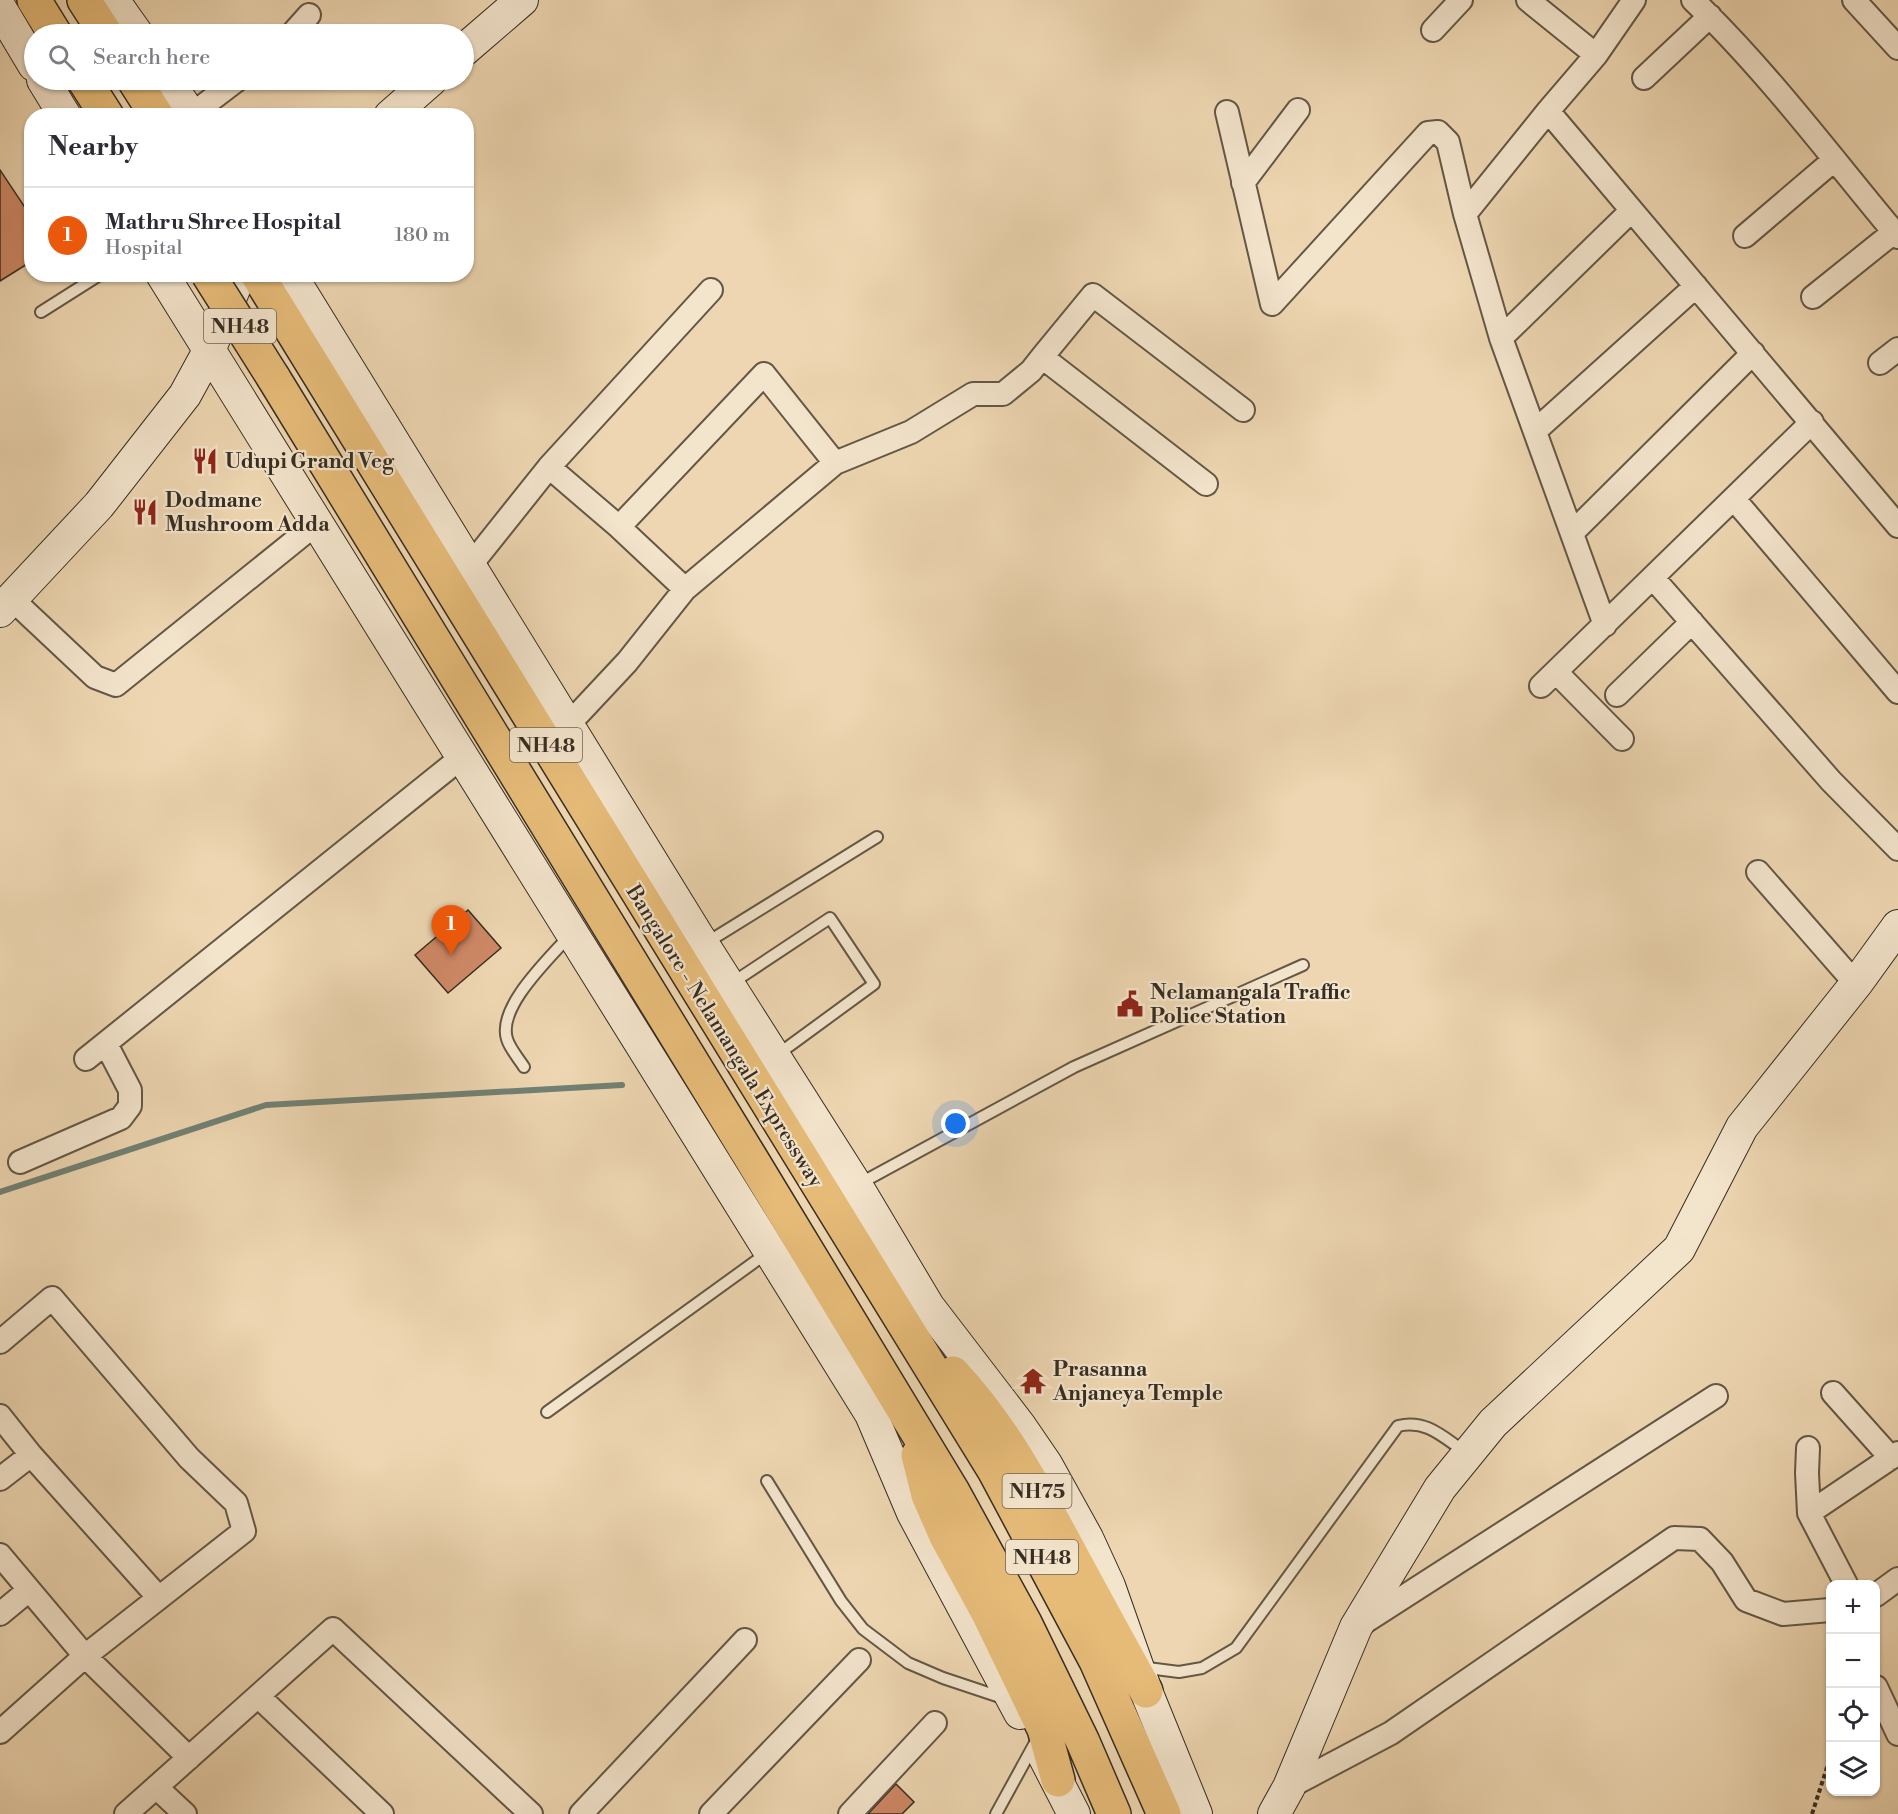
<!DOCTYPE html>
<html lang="en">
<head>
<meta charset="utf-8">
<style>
  body { margin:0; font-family:"Libre Bodoni",serif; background:#f2f2f3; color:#2b2b33 }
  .controls { position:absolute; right:18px; bottom:18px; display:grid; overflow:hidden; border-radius:12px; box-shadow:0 2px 4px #0004 }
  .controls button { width:54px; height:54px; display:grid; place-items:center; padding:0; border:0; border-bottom:2px solid #e1e1e2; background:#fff; color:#2b2b33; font:30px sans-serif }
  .you { position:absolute; left:956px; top:1124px; width:21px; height:21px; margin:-15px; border:4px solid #fff; border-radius:50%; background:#1a73e8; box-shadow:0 0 0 9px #1a73e833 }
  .badge { display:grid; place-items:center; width:39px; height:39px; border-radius:50%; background:#ea580c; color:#fff; font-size:20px; font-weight:700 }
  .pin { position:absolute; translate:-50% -50px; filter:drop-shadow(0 2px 3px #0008) }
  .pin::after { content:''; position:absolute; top:32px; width:21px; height:18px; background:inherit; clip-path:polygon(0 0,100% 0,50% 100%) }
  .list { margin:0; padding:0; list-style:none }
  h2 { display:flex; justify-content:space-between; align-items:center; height:78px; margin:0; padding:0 24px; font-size:26px }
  h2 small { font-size:20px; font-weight:400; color:#7c7c81 }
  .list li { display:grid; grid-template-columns:39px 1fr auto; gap:18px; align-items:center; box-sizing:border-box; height:96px; padding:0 24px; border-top:2px solid #e1e1e2 }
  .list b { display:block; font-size:22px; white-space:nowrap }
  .list p { margin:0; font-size:20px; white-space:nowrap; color:#7c7c81 }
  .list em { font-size:20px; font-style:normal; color:#7c7c81 }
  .icon { flex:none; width:33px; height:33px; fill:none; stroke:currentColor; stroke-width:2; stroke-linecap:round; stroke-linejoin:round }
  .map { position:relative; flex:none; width:1898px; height:1814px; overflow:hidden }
  .search { position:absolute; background:#fff; box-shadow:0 2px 4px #0004; left:24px; top:24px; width:450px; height:66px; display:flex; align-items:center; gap:15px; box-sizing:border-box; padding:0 21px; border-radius:33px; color:#7c7c81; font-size:22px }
  .panel { position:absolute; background:#fff; box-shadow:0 2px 4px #0004; left:24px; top:108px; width:450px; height:174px; border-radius:24px }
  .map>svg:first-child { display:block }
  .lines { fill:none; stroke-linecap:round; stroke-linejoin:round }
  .stream { stroke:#718174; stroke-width:6 }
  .building { fill:#cf8866; stroke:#362d22; stroke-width:1.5 }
  .lane-casing { stroke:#645746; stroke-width:14 }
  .street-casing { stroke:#645746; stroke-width:26 }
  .secondary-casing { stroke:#362d22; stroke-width:34 }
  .highway-casing { stroke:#362d22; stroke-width:36 }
  .path { stroke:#362d22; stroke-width:4; stroke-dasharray:4.5 3; stroke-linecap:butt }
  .lane { stroke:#f3e4cc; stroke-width:10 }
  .street { stroke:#f3e4cc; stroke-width:22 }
  .secondary { stroke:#f3e4cc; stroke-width:32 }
  .highway { stroke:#e6bb78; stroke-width:33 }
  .highway-bridge-casing { stroke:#362d22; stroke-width:36; stroke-linecap:butt }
  .highway-bridge { stroke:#e6bb78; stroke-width:33 }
  .labels { text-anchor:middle; stroke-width:4.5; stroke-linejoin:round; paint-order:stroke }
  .shield { fill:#f3e4cc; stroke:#6f6455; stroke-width:1.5 }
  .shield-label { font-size:20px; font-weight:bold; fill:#362d22 }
  .poi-label { font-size:21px; font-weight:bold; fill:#362d22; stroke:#f3e4cc; text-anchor:start }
  .street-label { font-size:21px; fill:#362d22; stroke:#f3e4cc }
</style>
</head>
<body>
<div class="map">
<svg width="1898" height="1814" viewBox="0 0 1898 1814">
  <rect width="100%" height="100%" fill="#edd6b1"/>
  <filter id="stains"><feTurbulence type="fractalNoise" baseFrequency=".00333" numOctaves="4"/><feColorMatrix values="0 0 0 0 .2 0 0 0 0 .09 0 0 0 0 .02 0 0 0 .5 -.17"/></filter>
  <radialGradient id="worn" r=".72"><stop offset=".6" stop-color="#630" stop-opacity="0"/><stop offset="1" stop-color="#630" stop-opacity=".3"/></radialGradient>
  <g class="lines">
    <path class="stream" d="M0,1192l266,-87 356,-20"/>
  </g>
  <path class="building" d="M0,170l32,48v43l-32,20z
    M468,910l33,38 -53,45 -33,-38z
    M896,1784l18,18 -12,12h-34z"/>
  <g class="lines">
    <g class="lane-casing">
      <path id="lane" d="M41,312l60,-38
        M706,943l171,-106
        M732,983l98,-65 44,66 -97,71
        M524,1067c-5,-8 -14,-18 -17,-28 -10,-32 42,-80 62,-103
        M859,1184l215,-117 229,-102
        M547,1412l220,-159
        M767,1481l74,120 22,28 45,34 35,15 63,21
        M1140,1667l39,5 23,-4 34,-20 162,-222c28,-7 45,11 67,26
        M996,1814l40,-73"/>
    </g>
    <g class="street-casing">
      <path id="street" d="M1528,0l68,55
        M1693,0c75,72 138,157 205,237
        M1854,0l44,48
        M1433,30l28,-30
        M292,34l17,-19
        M1644,78l66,-62
        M1548,111l350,415
        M1227,112l45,192 156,-171 10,-1 10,10 17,72 36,124 104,287
        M191,115l46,-35
        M1243,183l55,-73
        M1465,214l83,-103 48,-56 38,-55
        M1745,236l89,-76
        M1813,297l81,-65
        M1501,338l130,-127
        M1042,357l51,-62 150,115
        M1880,363l18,-14
        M1535,431l161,-145
        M549,467l70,60 66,62
        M1734,499l164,193
        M619,527l145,-153 71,89
        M1573,532l180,-179
        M470,566l79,-99 162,-177
        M1653,578l178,203 67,68
        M12,599l83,78 21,8 201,-162
        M1556,672l66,67
        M1541,686l271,-264
        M1617,695l75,-73
        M568,725l59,-63 58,-73 150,-126 76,-31 62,-38h30l28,-23 11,-14 164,127
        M1758,872l98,112
        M86,1059l376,-302
        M20,1162l101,-44 9,-12v-16l-24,-46
        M0,1342l52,-44 137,160 47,45 8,28 -159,125 -85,76
        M1833,1393l58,65
        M0,1416l31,39 128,143
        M1808,1448l-1,25 2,40 37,71
        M0,1479l31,-24
        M1809,1513l89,-60
        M0,1555l85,101 104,102
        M1876,1595l22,-16
        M0,1614l29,-24
        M1360,1625l356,-229
        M1876,1687l22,47
        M258,1696l124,118
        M156,1787l29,27
        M1289,1787l102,-54 283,-195 26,1 22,23 24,38 37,14 47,-4
        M126,1814l207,-185 198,185
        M581,1814l164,-174
        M711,1814l148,-154
        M850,1814l85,-91"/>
    </g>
    <g class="secondary-casing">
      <path id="secondary" d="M113,0l24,34
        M0,8l34,57
        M464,50l58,-50
        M43,80l22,36
        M167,80l24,36
        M390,116l41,-36
        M162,274l709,1140 42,99 107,200
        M290,274l407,661 159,250 72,121 92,120 26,38 41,74 22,48 37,105 50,123
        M0,611l99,-106 86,-110 24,-44 31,-77
        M1044,1756l30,58
        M1274,1814l15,-27 67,-160 84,-139 53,-65 186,-174 63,-122 114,-143 42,-58"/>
    </g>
    <g class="highway-casing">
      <path id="highway" d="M34,0l21,34
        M84,0l22,34
        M84,80l23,36
        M134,80l23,36
        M257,274l737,1196 102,191 68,153
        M273,377l476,778 203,335 73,133 58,119 31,72
        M953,1373c47,50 79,109 111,168 27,50 54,100 82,150
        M918,1455l10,40 18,41 42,77 56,116 14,51"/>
    </g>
    <path class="path" d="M1812,1814l18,-56"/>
    <use href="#lane" class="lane"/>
    <use href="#street" class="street"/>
    <use href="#secondary" class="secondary"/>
    <use href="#highway" class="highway"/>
    <g class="highway-bridge-casing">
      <path id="highway-bridge" d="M208,274l65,103"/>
    </g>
    <use href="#highway-bridge" class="highway-bridge"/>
  </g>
  <defs>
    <g id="restaurant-bare" transform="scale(2.07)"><path d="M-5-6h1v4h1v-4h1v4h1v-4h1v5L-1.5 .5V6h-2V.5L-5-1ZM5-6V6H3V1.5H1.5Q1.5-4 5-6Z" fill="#8f2418" stroke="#f3e4cc" stroke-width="2.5" paint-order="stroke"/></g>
    <g id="civic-bare" transform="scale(2.07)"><path d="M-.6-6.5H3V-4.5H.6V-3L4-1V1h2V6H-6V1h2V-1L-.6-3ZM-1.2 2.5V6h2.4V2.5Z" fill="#8f2418" stroke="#f3e4cc" stroke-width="2.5" paint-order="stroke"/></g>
    <g id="temple-bare" transform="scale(2.07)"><path d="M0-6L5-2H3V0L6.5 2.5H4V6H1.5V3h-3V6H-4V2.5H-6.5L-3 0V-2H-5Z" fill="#8f2418" stroke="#f3e4cc" stroke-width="2.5" paint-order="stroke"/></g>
  </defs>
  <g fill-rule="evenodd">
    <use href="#restaurant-bare" x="205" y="461"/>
    <use href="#restaurant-bare" x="145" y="512"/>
    <use href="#civic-bare" x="1130" y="1004"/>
    <use href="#temple-bare" x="1033" y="1381"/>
  </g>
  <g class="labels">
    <g class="shield">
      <rect x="204" y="309" width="72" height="34" rx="4.5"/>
      <rect x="510" y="728" width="72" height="34" rx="4.5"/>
      <rect x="1002.5" y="1474" width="69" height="34" rx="4.5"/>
      <rect x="1006" y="1540" width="72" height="34" rx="4.5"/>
    </g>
    <g class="shield-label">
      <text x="240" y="333">NH48</text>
      <text x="546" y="752">NH48</text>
      <text x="1037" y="1498">NH75</text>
      <text x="1042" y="1564">NH48</text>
    </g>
    <g class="poi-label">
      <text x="225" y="468">Udupi Grand Veg</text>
      <text x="165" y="507">Dodmane<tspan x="165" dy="24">Mushroom Adda</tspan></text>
      <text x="1150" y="999">Nelamangala Traffic<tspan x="1150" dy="24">Police Station</tspan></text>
      <text x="1053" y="1376">Prasanna<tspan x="1053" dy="24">Anjaneya Temple</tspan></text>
    </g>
    <g class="street-label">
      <text transform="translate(725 1036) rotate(58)" y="7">Bangalore - Nelamangala Expressway</text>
    </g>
  </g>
  <rect width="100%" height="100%" filter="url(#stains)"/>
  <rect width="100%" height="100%" fill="url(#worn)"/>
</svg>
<div class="controls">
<button>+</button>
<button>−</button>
<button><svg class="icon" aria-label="locate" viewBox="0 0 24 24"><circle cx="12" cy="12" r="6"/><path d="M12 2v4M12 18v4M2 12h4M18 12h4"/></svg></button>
<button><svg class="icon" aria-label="layers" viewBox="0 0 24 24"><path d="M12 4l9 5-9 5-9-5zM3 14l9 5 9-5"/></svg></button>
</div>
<div class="you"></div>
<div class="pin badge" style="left:451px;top:955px">1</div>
<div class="search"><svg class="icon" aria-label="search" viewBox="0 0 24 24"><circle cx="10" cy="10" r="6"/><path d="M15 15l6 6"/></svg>Search here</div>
<section class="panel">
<h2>Nearby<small></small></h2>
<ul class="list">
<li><span class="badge">1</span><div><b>Mathru Shree Hospital</b><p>Hospital</p></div><em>180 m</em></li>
</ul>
</section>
</div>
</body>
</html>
